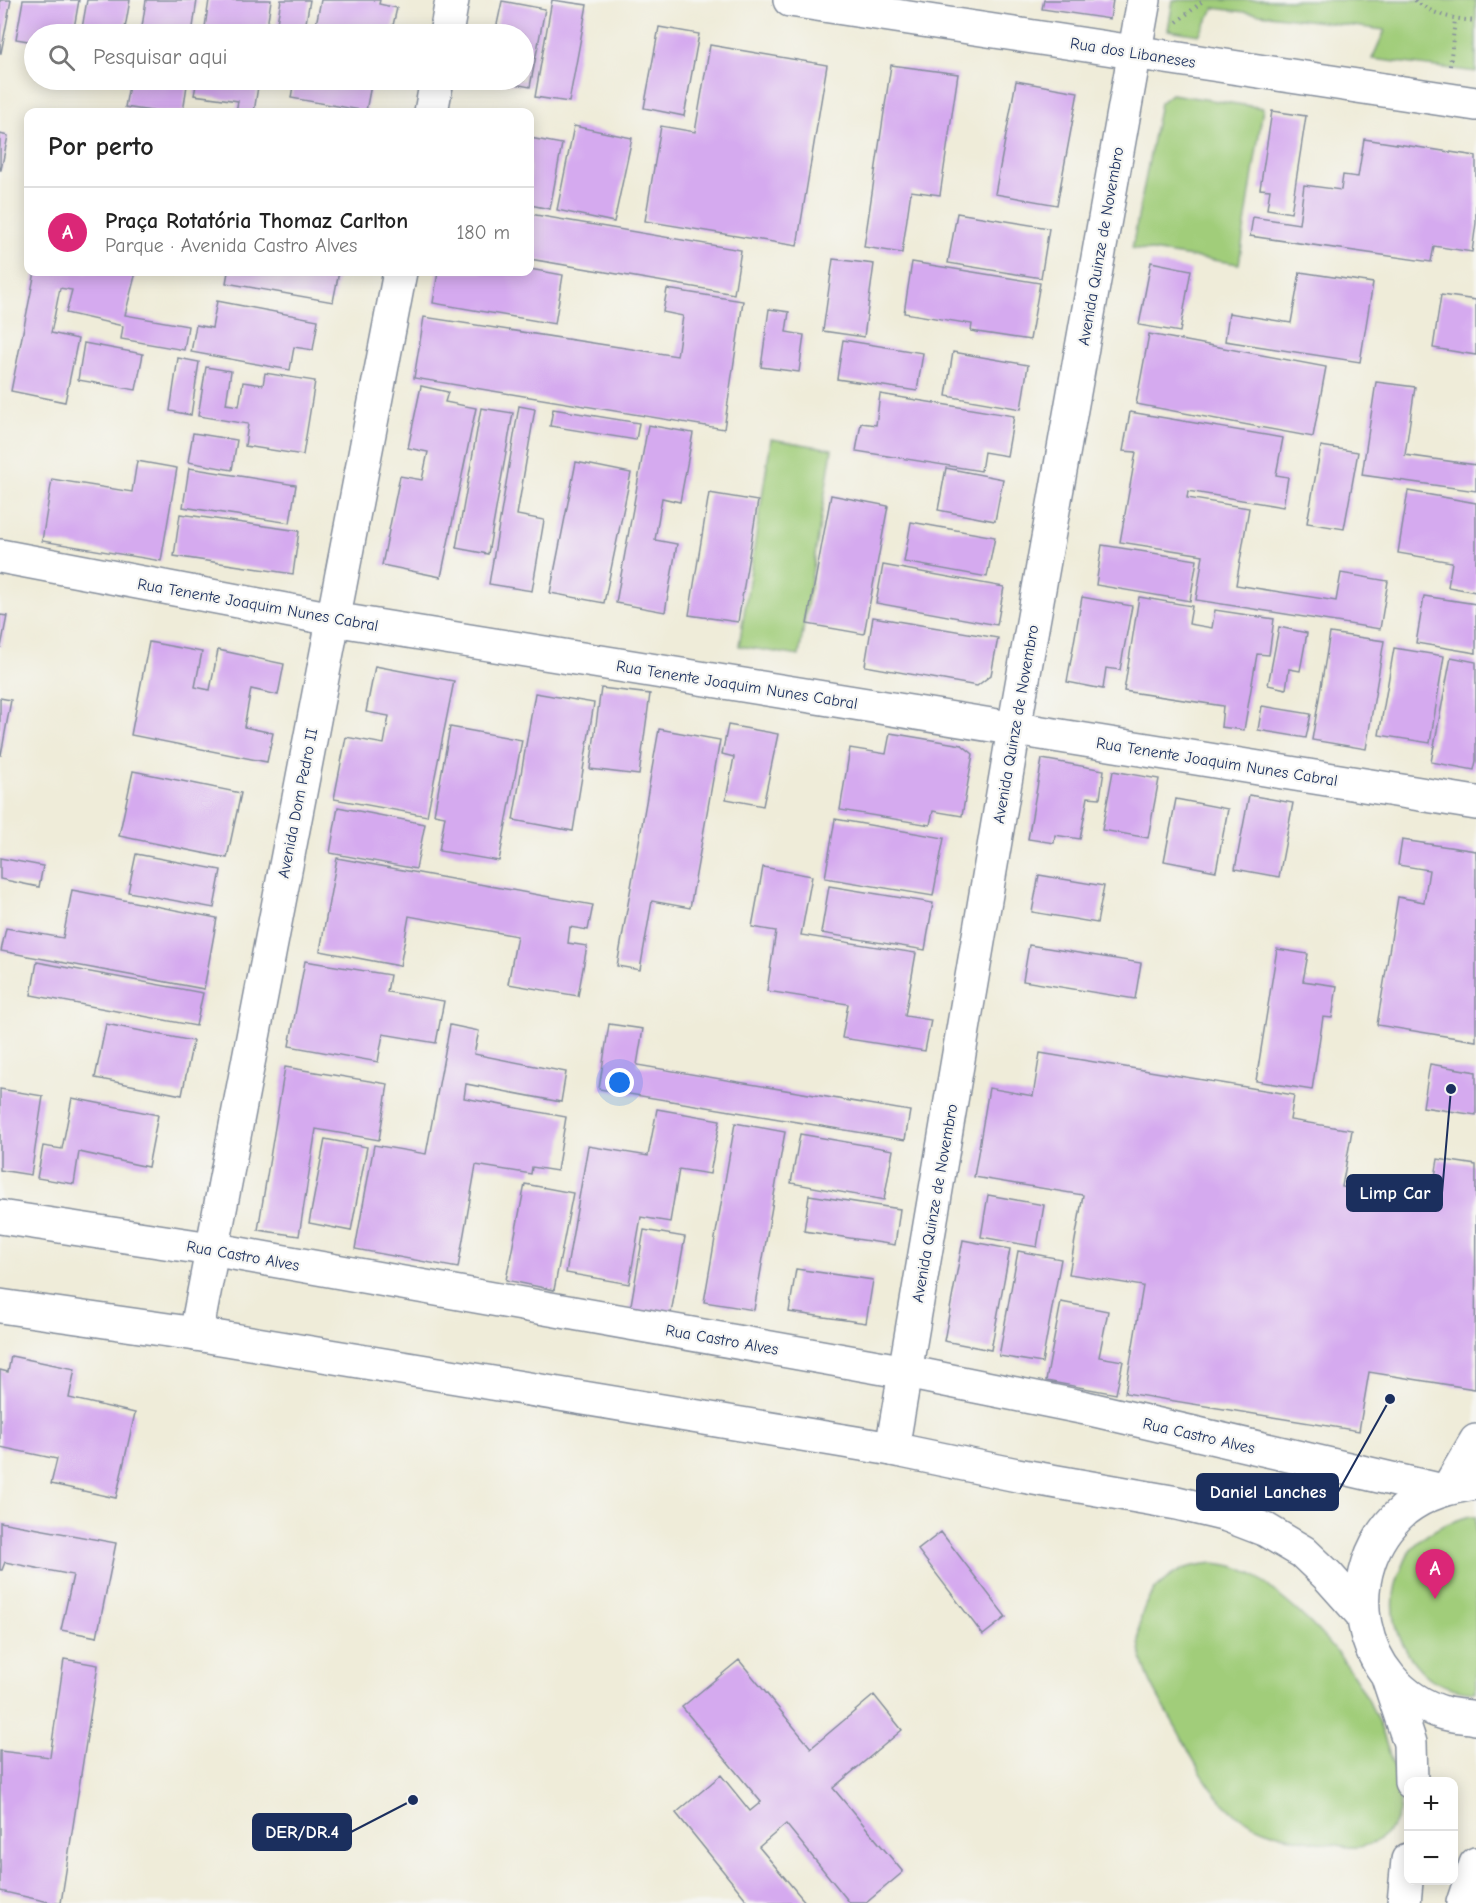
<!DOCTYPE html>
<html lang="pt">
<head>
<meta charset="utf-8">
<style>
  body { margin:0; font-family:"Comic Neue",sans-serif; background:#f2f2f2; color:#222 }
  .controls { position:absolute; right:18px; bottom:18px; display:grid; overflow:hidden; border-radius:12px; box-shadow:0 3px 15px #0003 }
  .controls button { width:54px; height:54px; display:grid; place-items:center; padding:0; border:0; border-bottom:2px solid #e0e0e0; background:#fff; color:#222; font:30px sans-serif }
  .you { position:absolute; left:620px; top:1083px; width:21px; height:21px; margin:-15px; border:4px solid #fff; border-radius:50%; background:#1a73e8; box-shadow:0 0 0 9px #1a73e833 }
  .badge { display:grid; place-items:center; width:39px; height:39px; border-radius:50%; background:#db2777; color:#fff; font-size:20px; font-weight:700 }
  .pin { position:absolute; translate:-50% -50px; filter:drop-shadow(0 2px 3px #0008) }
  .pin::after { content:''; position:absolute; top:32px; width:21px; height:18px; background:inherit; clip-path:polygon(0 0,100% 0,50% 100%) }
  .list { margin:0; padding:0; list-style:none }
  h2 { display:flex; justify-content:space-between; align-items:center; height:78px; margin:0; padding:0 24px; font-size:26px }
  h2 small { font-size:20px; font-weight:400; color:#767676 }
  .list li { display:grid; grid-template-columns:39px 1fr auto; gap:18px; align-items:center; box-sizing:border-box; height:90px; padding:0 24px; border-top:2px solid #e0e0e0 }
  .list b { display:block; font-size:22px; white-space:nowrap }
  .list p { margin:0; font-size:20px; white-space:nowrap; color:#767676 }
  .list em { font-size:20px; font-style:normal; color:#767676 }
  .icon { flex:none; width:33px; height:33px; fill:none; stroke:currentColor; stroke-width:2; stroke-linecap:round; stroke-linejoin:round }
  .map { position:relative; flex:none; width:1476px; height:1903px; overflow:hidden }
  .search { position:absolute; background:#fff; box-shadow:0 3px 15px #0003; left:24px; top:24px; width:510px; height:66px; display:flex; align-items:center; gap:15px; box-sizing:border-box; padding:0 21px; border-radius:33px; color:#767676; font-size:22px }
  .panel { position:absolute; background:#fff; box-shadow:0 3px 15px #0003; left:24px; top:108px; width:510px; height:168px; border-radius:12px }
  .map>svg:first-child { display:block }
  .green { fill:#a1cd7a; stroke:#5e7e6c; stroke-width:1.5 }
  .building { fill:#d5aaef }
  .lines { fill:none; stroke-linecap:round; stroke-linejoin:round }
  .minor-casing { stroke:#858e9c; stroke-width:36 }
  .tertiary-casing { stroke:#858e9c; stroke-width:36 }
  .secondary-casing { stroke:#858e9c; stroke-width:36 }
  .path { stroke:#858e9c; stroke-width:4; stroke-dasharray:1.5 4.5; stroke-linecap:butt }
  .minor { stroke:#fff; stroke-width:33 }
  .tertiary { stroke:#fff; stroke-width:33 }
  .secondary { stroke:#fff; stroke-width:33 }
  .labels { text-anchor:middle; stroke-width:4.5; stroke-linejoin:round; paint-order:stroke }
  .street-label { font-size:16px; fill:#1b2f5e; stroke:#f6f6f2 }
  .leader { fill:none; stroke:#1b2f5e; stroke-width:2 }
  .callout-dot { fill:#1b2f5e; stroke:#f6f6f2; stroke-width:2 }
  .callout { fill:#1b2f5e; stroke:#1b2f5e; stroke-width:2 }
  .callout-label { font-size:18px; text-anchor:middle; font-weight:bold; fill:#fff }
</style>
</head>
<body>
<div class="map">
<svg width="1476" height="1903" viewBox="0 0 1476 1903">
  <rect width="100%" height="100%" fill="#f6f6f2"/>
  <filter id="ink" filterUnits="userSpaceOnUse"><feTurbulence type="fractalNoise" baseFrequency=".0167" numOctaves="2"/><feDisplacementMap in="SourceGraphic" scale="12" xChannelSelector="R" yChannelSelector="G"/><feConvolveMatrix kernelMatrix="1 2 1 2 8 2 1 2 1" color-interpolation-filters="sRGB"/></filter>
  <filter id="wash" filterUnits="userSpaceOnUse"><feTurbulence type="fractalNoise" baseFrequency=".008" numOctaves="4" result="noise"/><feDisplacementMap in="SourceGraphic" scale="24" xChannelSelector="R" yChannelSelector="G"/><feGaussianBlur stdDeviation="1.35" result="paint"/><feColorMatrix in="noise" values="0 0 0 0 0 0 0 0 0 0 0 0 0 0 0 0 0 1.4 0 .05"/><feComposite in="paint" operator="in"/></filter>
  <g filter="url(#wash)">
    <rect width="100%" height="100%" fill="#efecd9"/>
    <path class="green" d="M1173,0h303v72l-104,-13 13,-29 -171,-22 -15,27 -31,-5z
      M1171,94l92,14 -24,156 -107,-16 28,-145z
      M771,439l61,10 -33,207 -60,-10z
      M1470,1516h6v176c-17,-1 -38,-6 -51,-18 -30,-28 -41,-71 -22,-108 2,-5 5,-12 8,-16 16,-20 36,-27 59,-34z
      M1213,1563c7,1 16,1 23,4 16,5 29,16 41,27 57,45 97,98 115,169 8,29 17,52 -10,74 -11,9 -25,12 -39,9 -35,-6 -82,-10 -111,-35 -25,-22 -40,-54 -55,-82 -10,-18 -23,-37 -30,-56 -18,-44 -6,-86 39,-105 8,-3 19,-4 27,-5z"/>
    <g id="blocks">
      <path class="building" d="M0,0h11l-10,53h-1z
        M23,0h56l-6,34h-39v8l-18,-3z
        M87,0h43l-6,34h-43z
        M146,0h51l-5,34h-51z
        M209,0h62l-5,34h-62z
        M281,0h29l-6,34h-29z
        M321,0h59l-1,4 18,4 -6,26h-77z
        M552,0l35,5 -18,97 -34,-5z
        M1044,0h69l-3,19 -68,-10z
        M502,1l43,8 -15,78 -27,-5v-2h21v-46h-29z
        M659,27l40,7 -15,82 -40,-8z
        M710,45l117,20 -30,181 -152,-25 16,-95 34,6z
        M891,65l67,9 -18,121 -29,-4 -9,62 -38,-6z
        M130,80h26l31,5 -4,27h-25l-33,-5z
        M197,80h62l-5,32h-18l2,-11 -44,-6z
        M294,80h78l-6,31 -75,-13z
        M1016,81l62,11 -21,113 -62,-11z
        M1272,111l34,5 -15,97 -24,-4 3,-19 -10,-1z
        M574,126l58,12 -18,84 -57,-12z
        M0,134l8,2 -7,34h-1z
        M530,138l32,6 -12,65 -20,-4z
        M1364,139l112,17v67l-4,29 -38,-6 -3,16 -181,-26 3,-19 46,7 5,-39 37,5 2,-15 15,2z
        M957,213l92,15 -8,50 -93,-15z
        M530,214l211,36 -7,44 -204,-35z
        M833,259l41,5 -10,73 -41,-6z
        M912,262l128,21 -10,57 -59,-9 1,-7 -68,-11z
        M1151,262l40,8 -11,62 -41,-7z
        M530,269l33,6 -8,49 -122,-21 5,-31h92z
        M35,272h101l-11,43 63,11 -4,24 -63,-11 2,-13 -57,-13 6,-23 -12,-2 -9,45 27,6 -13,63 -54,-11z
        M228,272h111l-6,30 -107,-19z
        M1300,272l73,11 -13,79 -135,-21 4,-28 62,10z
        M667,289l76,12 -19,128 -310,-51 10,-61 253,39 6,-40 -20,-4z
        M1441,295l35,5v55l-43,-7z
        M217,301l101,19 -5,30 -19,-3 -4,23 -99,-18 5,-27 16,3z
        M769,309l20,3 -3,20 18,3 -5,37 -38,-5z
        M1149,334l177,33 -13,70 -177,-33z
        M843,340l80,13 -6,38 -80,-12z
        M84,343l59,11 -7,36 -58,-10z
        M953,352l75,13 -7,44 -75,-13z
        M178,358l21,4 -8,53 -21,-4z
        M206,367l25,4 -5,33 13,2 4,-24 20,3 2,-12 50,8 -12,74 -58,-9 3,-22 -50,-8z
        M1376,382l39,5 -10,68 71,10v26l-114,-16z
        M421,386l27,6 -3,10 31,6 -35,169 -59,-12 18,-89 22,4 6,-28 -20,-4z
        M880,394l134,22 -7,40 -23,-4 -3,19 -125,-20 5,-28 15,2z
        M519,406l16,3 -18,106 27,5 -12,71 -43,-7z
        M481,408l32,5 -25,141 -32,-6z
        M553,409l86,14 -3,17 -86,-14z
        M1130,412l153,26 -7,37 12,2 -5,30 -95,-16 -1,7 62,10 -13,77 100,16 5,-28 47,8 -8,48 -184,-29 7,-45 -83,-13 16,-90 -13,-1z
        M648,425l45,8 -13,69 -18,-4 -7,42 22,4 -12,68 -49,-9z
        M193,433l44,7 -5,30 -44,-8z
        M1321,446l37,6 -14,77 -37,-6z
        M137,461l40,7 -16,93 -119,-20 10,-62 80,13z
        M576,462l55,11 -27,130 -54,-10z
        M189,468l107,17 -6,38 -107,-16z
        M946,468l57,11 -8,42 -57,-11z
        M1408,491l68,12v89l-28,-5 4,-25 -54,-9z
        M709,493l49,8 -20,121 -49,-7z
        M831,495l57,11 -24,128 -57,-10z
        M180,514l119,17 -6,43 -119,-18z
        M911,522l84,15 -8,40 -83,-15z
        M1102,545l95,15 -7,41 -94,-16z
        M883,565l121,22 -7,38 -121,-22z
        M1424,596l52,8v49l-60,-10z
        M1082,597l50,9 -12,64 -14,-2 -3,21 -36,-7z
        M1139,597l53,9 -3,18 23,4 3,-18 59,9 -5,36 -12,-1 -13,76 -23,-3 2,-21 -99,-15z
        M0,615l7,1 -6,31h-1z
        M873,617l125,21 -7,37 -14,11 -112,-20z
        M1279,627l28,6 -7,38 -11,-2 -3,20 -18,-4z
        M1330,633l54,8 -18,108 -54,-9z
        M149,642l53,10 -7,35 15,3 8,-40 66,14 -6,31 -27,-6 -7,38 29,6 -6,29 -136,-27z
        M1394,648l50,8 -14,87 -51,-8z
        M1451,657l25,5v99l-2,9 -43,-8z
        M375,666l79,15 -27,135 -93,-17 12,-62 38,7 5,-28 -23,-4z
        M601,688l49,6 -11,81 -49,-6z
        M535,693l59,10 -21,128 -60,-11z
        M0,698l11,2 -10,55h-1z
        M1262,706l49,8 -5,24 -48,-8z
        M728,725l50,9 -15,72 -37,-7 8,-42 -12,-3z
        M450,727l72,13 -23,121 -60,-10 6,-35 -11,-2z
        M659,729l61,11 -30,168 -38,-7 -12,69 -23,-4z
        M890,733l72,12 11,9 -11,62 -29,-5 -3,14 -90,-15 10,-62 36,6z
        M1042,759l62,11 -4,28 -12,-1 -8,42 -25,-4 -1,8 -26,-4z
        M133,771l108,22 -14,65 -108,-22z
        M1113,771l46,8 -11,59 -46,-8z
        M1249,795l44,8 -14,74 -44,-8z
        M1176,799l52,10 -12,62 -52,-10z
        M338,807l87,17 -9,45 -86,-16z
        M835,819l109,19 -11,58 -108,-18z
        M1402,840l74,11v190l-99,-16 21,-128 26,5 5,-32 -31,-5z
        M136,854l85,16 -7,38 -86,-16z
        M0,858l43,8 -4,21 -39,-8z
        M337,858l256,47 -5,25 -18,-3 -2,16 19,3 -9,50 -70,-12 9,-48 -108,-20 -9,50 -80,-15z
        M763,867l49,9 -11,59 115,18 -11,63 26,4 -6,31 -83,-13 6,-34 -81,-13 9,-60 -24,-4z
        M1039,875l65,11 -7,37 -65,-11z
        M829,886l104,17 -8,47 -104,-17z
        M72,890l145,28 -13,71 -203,-38 5,-23 57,10z
        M1029,945l112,18 -6,36 -112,-18z
        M1277,949l31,5 -5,27 34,5 -5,32 -9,-1 -11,73 -56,-9z
        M305,961l85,14 -3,17 57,9 -8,42 -53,-9 -5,28 -89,-16z
        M37,962l166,31 -7,33 -165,-31z
        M106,1024l87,17 -11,54 -87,-17z
        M609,1024l34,5 -6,36 273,46 -5,29 -306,-51z
        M450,1025l29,6 -5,23 92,18 -5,30 -95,-18 -2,14 102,19 -9,54 -25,-4 -1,7 -55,-9 -18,103 -103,-19 19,-104 52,9z
        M1040,1053l254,42 -4,25 62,10 -10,57 89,15 7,-43 38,6 -1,224 -106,-17 -10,59 -234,-38 18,-107 -74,-12 14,-79 -109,-18 15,-89 44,8z
        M1430,1064l46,8v43l-53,-8z
        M285,1067l103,17 -9,56 -63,-11 -17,107 -41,-6z
        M0,1089l43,7 -12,79 -31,-5z
        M72,1098l86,17 -10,52 -69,-15 -5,32 -37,-6 6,-32 19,3z
        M657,1109l63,11 -10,54 -31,-5 -9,53 -29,-5 -12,67 -63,-11 22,-127 60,10z
        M735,1123l50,9 -31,178 -50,-8z
        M800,1134l93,16 -9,50 -93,-17z
        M325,1139l42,8 -16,84 -42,-8z
        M525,1184l48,9 -19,97 -48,-10z
        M809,1195l91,14 -5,36 -91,-14z
        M988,1195l56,10 -7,42 -56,-10z
        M644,1230l41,7 -16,87 -40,-8z
        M963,1240l47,9 -19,101 -47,-9z
        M1018,1251l43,8 -19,104 -43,-7z
        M796,1269l77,11 -7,43 -77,-11z
        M1061,1302l47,9 -9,46 24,4 -7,33 -70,-13z
        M11,1356l64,13 -6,29 66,15 -19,85 -65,-14 6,-25 -57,-12v-77l8,2z
        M0,1522l116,21 -19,94 -36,-7 12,-55 -68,-13 -3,8h-2z
        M941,1532l65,85 -23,18 -65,-85z
        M64,1659l34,6 -37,238h-8l-53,-12v-140l50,6z
        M739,1660l72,88 63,-53 28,35 -69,58 70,84 -37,31h-16l-64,-79 -27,23 47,56h-57l-73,-90 45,-38 29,36 11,-9 -79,-95z"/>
    </g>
  </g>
  <g filter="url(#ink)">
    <use href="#blocks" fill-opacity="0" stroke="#858e9c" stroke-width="1.5"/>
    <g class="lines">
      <g class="minor-casing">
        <path id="minor" d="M790,0l686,104
          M446,34l6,-34
          M431,112l6,-32
          M0,556l333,63 1143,184
          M196,1334l204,-1062"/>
      </g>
      <g class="tertiary-casing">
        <path id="tertiary" d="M892,1449l122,-720 130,-729
          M1449,1487l27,-46"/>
      </g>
      <g class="secondary-casing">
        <path id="secondary" d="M0,1217l211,32 695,123 180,36 353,82
          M0,1306l196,28 696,115 125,26 160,28 50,12 39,15 37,22 25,24 34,38
          M1476,1483c-26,4 -51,10 -72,27 -69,60 -49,176 40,203 10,3 22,3 32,5
          M1388,1677l22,66 1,39
          M1404,1903l4,-43
          M1463,1903l13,-39"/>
      </g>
      <path class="path" d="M1415,0c16,15 39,19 61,21
        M1177,22l27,-22
        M1450,66l5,-47"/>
      <use href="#minor" class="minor"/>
      <use href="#tertiary" class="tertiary"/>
      <use href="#secondary" class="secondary"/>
    </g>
  </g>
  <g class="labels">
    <g class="street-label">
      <text transform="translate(1133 52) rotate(9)" y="6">Rua dos Libaneses</text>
      <text transform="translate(1100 246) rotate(-80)" y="6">Avenida Quinze de Novembro</text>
      <text transform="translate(258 604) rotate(10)" y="6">Rua Tenente Joaquim Nunes Cabral</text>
      <text transform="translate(737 684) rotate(9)" y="6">Rua Tenente Joaquim Nunes Cabral</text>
      <text transform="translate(1015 724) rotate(-80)" y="6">Avenida Quinze de Novembro</text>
      <text transform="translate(1217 761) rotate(9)" y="6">Rua Tenente Joaquim Nunes Cabral</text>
      <text transform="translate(297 803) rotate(-79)" y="6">Avenida Dom Pedro II</text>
      <text transform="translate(934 1203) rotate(-80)" y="6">Avenida Quinze de Novembro</text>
      <text transform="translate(243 1255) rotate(10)" y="6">Rua Castro Alves</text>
      <text transform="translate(722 1339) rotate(10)" y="6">Rua Castro Alves</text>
      <text transform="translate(1199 1435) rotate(13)" y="6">Rua Castro Alves</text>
    </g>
  </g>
  <path class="leader" d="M1451 1089L1442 1193M1390 1399L1338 1492M413 1800L351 1832"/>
  <g class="callout-dot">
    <circle cx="1451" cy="1089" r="6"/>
    <circle cx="1390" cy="1399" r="6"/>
    <circle cx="413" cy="1800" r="6"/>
  </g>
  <g class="callout">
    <rect x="1347" y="1175" width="95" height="36" rx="6"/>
    <rect x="1197" y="1474" width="141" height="36" rx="6"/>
    <rect x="253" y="1814" width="98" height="36" rx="6"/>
  </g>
  <g class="callout-label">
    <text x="1395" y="1199">Limp Car</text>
    <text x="1268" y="1498">Daniel Lanches</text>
    <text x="302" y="1838">DER/DR.4</text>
  </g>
</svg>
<div class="controls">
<button>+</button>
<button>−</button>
</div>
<div class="you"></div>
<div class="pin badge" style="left:1435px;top:1599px">A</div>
<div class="search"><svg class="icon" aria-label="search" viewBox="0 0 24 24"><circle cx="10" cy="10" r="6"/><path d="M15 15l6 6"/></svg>Pesquisar aqui</div>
<section class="panel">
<h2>Por perto<small></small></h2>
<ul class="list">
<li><span class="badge">A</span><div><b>Praça Rotatória Thomaz Carlton</b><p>Parque · Avenida Castro Alves</p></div><em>180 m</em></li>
</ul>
</section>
</div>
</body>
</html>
